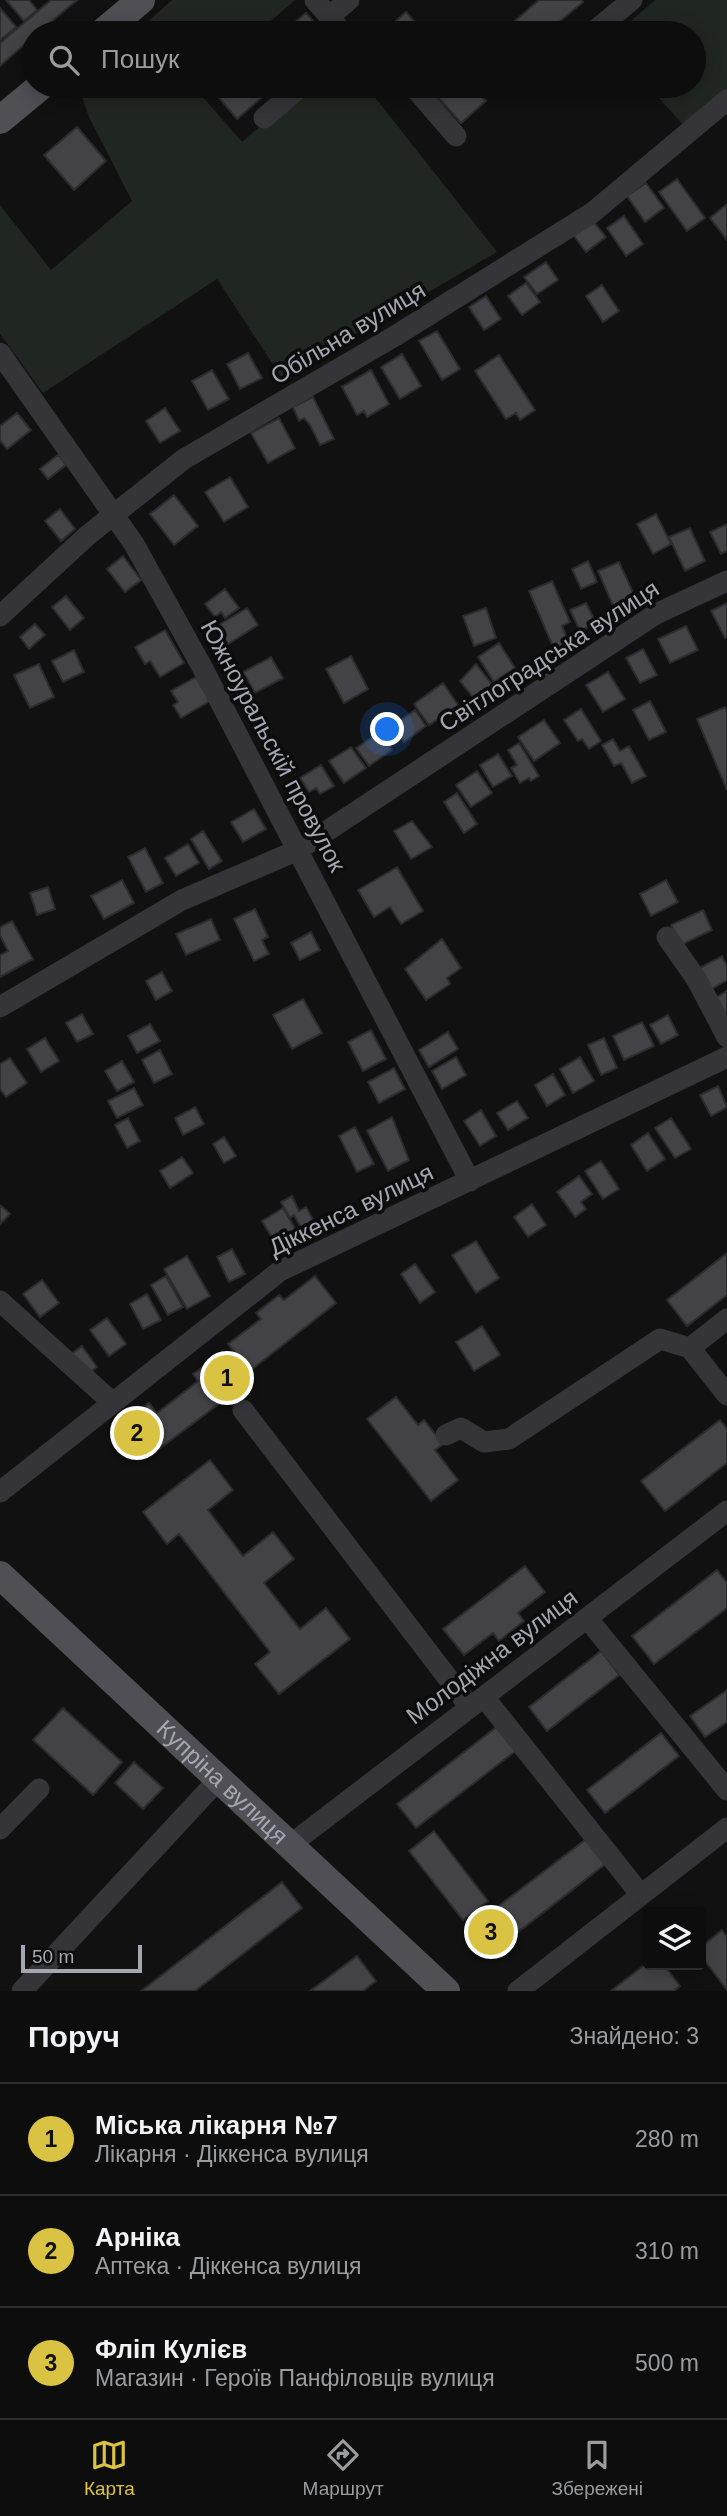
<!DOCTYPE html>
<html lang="uk">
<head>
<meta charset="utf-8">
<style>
  body { margin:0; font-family:Arial,sans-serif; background:#161617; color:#f1f3f6 }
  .controls { position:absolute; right:21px; bottom:21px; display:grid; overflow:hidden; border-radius:7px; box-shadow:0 4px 18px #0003 }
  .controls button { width:63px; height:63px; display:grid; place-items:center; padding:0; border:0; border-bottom:2px solid #2d2d2e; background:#0d0d0e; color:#f1f3f6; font:35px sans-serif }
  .scale { position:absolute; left:21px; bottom:18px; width:121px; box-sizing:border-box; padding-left:7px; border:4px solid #a4a6b1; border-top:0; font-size:19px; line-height:24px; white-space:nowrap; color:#a4a6b1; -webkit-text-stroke:5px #0c0c0d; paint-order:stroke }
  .you { position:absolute; left:388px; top:730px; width:24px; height:24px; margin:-18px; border:5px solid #fff; border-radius:50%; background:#1a73e8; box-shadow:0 0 0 10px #1a73e833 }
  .badge { display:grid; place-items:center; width:46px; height:46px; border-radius:50%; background:#dac342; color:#111; font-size:23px; font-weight:700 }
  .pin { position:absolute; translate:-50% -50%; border:4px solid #fff; box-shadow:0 2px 7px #0006 }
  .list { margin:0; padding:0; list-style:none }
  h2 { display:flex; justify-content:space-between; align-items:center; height:91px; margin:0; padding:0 28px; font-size:30px }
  h2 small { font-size:23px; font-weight:400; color:#9a9c9e }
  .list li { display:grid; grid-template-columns:46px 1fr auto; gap:21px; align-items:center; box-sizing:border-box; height:112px; padding:0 28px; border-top:2px solid #2d2d2e }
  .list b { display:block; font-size:26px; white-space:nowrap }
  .list p { margin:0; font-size:23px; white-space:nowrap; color:#9a9c9e }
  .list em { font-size:23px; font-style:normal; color:#9a9c9e }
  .icon { flex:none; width:38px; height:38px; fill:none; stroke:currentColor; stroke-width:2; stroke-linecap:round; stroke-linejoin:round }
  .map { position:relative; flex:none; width:727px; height:1991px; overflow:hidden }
  .search { position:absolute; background:#0d0d0e; box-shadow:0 4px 18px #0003; left:21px; right:21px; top:21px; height:77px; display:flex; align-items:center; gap:18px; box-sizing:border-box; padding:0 24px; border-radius:38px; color:#9a9c9e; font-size:26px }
  .sheet { height:427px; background:#0d0d0e }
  nav { display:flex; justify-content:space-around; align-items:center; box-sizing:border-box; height:98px; border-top:2px solid #2d2d2e; background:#0d0d0e; font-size:19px; color:#9a9c9e }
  nav a { display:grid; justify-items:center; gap:4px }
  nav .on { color:#dac342 }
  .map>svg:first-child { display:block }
  .green { fill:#202622 }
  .building { fill:#434347; stroke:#2c2b2e; stroke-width:2 }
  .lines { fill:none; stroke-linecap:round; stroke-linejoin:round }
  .minor { stroke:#353539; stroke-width:21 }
  .major { stroke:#4f4f55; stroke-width:28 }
  .labels { text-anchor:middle; stroke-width:7; stroke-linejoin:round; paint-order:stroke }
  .street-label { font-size:24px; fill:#a4a6b1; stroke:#0c0c0d }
</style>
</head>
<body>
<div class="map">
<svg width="727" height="1991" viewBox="0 0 727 1991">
  <rect width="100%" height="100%" fill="#111112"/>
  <path class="green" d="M172,0h123l-38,33h-122z
    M655,0h72v94l-41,34 -38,-42h46v-53h-77z
    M78,86h119l-2,2 47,54 66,-56h58l131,166 -215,126 -65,-99 -174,114 -43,-59v-129l51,65 81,-69 -43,-84z"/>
  <path class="building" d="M6,0h23l8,10 -13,11z
    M51,0h26l-39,33h-5v4l-33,29v-23z
    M539,0h42l2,2 -37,31h-29l-7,-8z
    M0,8l16,19 -16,13z
    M406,12l19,21h-43z
    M306,13l18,20h-42z
    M221,86h54l-38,33 -23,-27z
    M428,86h44l14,15 -25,22z
    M77,127l29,34 -32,29 -30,-35z
    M677,179l28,39 -18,13 -28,-39z
    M646,183l18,25 -19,14 -18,-26z
    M727,204v36l-17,-22z
    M624,216l19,28 -17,12 -19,-28z
    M593,221l13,16 -20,15 -12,-16z
    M546,262l12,18 -21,14 -13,-17z
    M526,283l14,19 -18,13 -14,-19z
    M602,285l17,26 -16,11 -17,-26z
    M486,296l15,23 -17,11 -15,-23z
    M437,331l23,38 -18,11 -23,-39z
    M248,353l14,25 -22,11 -13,-25z
    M402,354l19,32 -21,13 -19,-32z
    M499,355l36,55 -15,10 -4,-7 -10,6 -31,-48z
    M212,370l17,29 -21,11 -16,-29z
    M371,370l18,34 -22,13 -3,-6 -7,4 -15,-28z
    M313,397l21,42 -14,6 -10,-20 -6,-7 -5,3 -6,-14z
    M165,408l15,23 -20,12 -14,-22z
    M17,413l14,17 -24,19 -7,-9v-14z
    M279,418l16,30 -27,15 -17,-30z
    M58,455l8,10 -18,14 -8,-10z
    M230,477l18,30 -24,15 -19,-30z
    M174,495l24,31 -24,19 -24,-31z
    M60,509l15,20 -14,12 -16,-20z
    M656,514l15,30 -18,10 -16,-30z
    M727,524v27l-6,3 -11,-22z
    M690,528l15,33 -20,10 -16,-34z
    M123,556l18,24 -16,12 -18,-23z
    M588,561l9,21 -16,7 -9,-20z
    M619,562l17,37 -22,9 -16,-37z
    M552,581l18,41 -8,4 10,23 -15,7 -28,-65z
    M225,589l14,19 -14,10 -4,-6 -6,5 -10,-13z
    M66,596l18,22 -14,12 -18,-23z
    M586,603l10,20 -16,8 -10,-21z
    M727,603v34l-2,1 -14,-27z
    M247,608l11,17 -30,19 -11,-18z
    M486,608l10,30 -22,8 -11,-30z
    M35,624l10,11 -16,14 -9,-12z
    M686,626l12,24 -28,13 -12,-24z
    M165,630l19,33 -24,14 -10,-16 -5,3 -10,-17z
    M499,643l16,25 -21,14 -16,-25z
    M643,649l14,26 -17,8 -14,-25z
    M74,650l10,22 -21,10 -11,-21z
    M351,656l17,33 -24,14 -18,-34z
    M271,657l12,21 -28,15 -12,-21z
    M39,664l15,33 -24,11 -16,-33z
    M476,664l22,28 -18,14 -20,-25z
    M608,672l17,27 -22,13 -17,-27z
    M196,677l14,24 -29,17 -8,-13 5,-3 -7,-11z
    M443,683l15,22 -29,20 -15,-21z
    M650,701l16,31 -17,8 -16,-30z
    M725,707l2,5v78l-30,-71z
    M581,709l20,32 -12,8 -7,-10 -4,2 -14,-21z
    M415,710l11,16 -22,16 -11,-16z
    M544,720l16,23 -26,18 -16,-24z
    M380,732l12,18 -23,16 -13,-18z
    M613,739l7,12 9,-5 17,30 -14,7 -11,-20 -7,3 -12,-21z
    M519,743l20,33 -8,5 -2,-3 -9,5 -9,-15 6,-3 -9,-15z
    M351,747l15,21 -22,15 -15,-22z
    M498,754l14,22 -19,11 -13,-22z
    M321,765l13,21 -14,8 -4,-6 -7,4 -9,-14z
    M477,771l15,22 -21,14 -15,-22z
    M457,793l20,31 -13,9 -20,-31z
    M254,809l12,20 -23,13 -12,-20z
    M412,821l20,26 -21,12 -17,-28z
    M203,831l19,30 -13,8 -18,-30z
    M188,844l11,19 -23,13 -11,-18z
    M145,848l18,35 -17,9 -18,-35z
    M397,867l26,44 -22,13 -11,-17 -16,10 -16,-27z
    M122,880l12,23 -30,16 -13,-23z
    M666,880l12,22 -27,14 -11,-22z
    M48,887l7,22 -18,6 -7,-22z
    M255,909l13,28 -6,3 7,14 -15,7 -20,-42z
    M703,910l9,20 -31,15 -10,-20z
    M211,919l9,21 -34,15 -10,-21z
    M12,921l21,38 -33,18v-22l8,-4 -8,-16v-8z
    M311,932l9,18 -20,10 -9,-17z
    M442,939l19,29 -14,10 3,6 -24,16 -21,-31z
    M722,956l5,10v14l-19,11 -12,-21z
    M162,972l10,19 -16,9 -10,-19z
    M727,991v25l-14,-17z
    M303,999l19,34 -30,16 -19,-34z
    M82,1014l11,20 -16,8 -11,-19z
    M668,1015l10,20 -17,9 -11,-19z
    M642,1022l12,24 -30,14 -11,-24z
    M150,1024l10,17 -23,12 -9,-17z
    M371,1030l15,29 -23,12 -15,-29z
    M448,1032l10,17 -29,18 -10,-17z
    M45,1038l14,23 -18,11 -14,-23z
    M604,1038l13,30 -16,7 -13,-30z
    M160,1050l12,24 -18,9 -12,-23z
    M456,1057l10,18 -24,14 -10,-18z
    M580,1057l14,24 -21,12 -13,-24z
    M10,1058l17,25 -21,14 -6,-8v-25z
    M122,1061l12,21 -17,9 -12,-20z
    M394,1068l11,21 -26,14 -11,-21z
    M553,1074l12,21 -18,11 -12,-21z
    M718,1086l9,21 -16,9 -11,-21z
    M134,1088l9,17 -26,13 -9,-17z
    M517,1101l11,17 -20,12 -11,-17z
    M195,1107l9,17 -21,11 -8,-17z
    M481,1110l15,26 -16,10 -16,-25z
    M392,1117l17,43 -21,11 -21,-40z
    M128,1118l12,23 -13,7 -12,-23z
    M671,1118l20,31 -16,9 -20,-30z
    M355,1127l19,37 -17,8 -18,-36z
    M648,1133l17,26 -18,12 -16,-26z
    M224,1137l12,19 -12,7 -11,-19z
    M182,1157l11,16 -23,15 -10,-17z
    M601,1161l18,28 -16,10 -18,-28z
    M579,1176l13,18 -11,8 5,7 -11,8 -18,-25z
    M292,1196l7,15 7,-4 14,25 -13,7 -13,-24 -4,3 -9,-16z
    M532,1204l14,21 -18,12 -14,-20z
    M0,1205l10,9 -10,10z
    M283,1208l20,34 -16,10 -4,-6 -4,3 -17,-28z
    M476,1241l23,37 -23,15 -24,-38z
    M232,1249l13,25 -16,8 -12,-25z
    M727,1253v42l-40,31 -20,-26z
    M187,1256l23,40 -23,13 -23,-40z
    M415,1264l20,28 -15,11 -19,-29z
    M166,1276l17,31 -15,8 -17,-30z
    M315,1276l21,27 -86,68 -22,-27 33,-25 -5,-6 23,-18 5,5z
    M315,1276l21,27 -86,68 -22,-27 33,-25 -5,-6 23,-18 5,5z
    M42,1280l17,23 -19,14 -17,-23z
    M147,1294l14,26 -18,9 -13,-25z
    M107,1318l19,26 -17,12 -19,-26z
    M482,1326l18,29 -26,16 -18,-29z
    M82,1346l15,21 -12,9 -15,-21z
    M208,1363l24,31 -73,55 -26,-34 16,-12 8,10 41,-32 -5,-7z
    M396,1397l22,28 6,-5 19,24 -8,6 23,30 -27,21 -64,-82z
    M720,1420l7,9v34l-62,48 -24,-30z
    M210,1460l23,30 -25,20 35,46 30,-24 21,27 -30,24 36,46 26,-21 24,31 -71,55 -24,-30 15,-12 -91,-118 -12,10 -24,-32z
    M525,1566l20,26 -27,21 6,8 -25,20 -6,-8 -29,22 -21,-26z
    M717,1570l10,13v25l-73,56 -22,-28z
    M601,1651l18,24 -72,56 -18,-24z
    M727,1690v32l-22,15 -15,-21z
    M63,1708l59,54 -29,33 -60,-55z
    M499,1725l19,24 -102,79 -19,-24z
    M661,1733l18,23 -74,57 -18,-23z
    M134,1762l29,26 -20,21 -28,-26z
    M434,1831l54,70 -25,19 -54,-69z
    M589,1837l19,25 -104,81 -20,-26z
    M282,1882l20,26 -107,83h-54z
    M722,1930l5,7v53l-26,-34v-9z
    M357,1956l19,25 -13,10h-53z
    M648,1962v3h16l16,21 -6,5h-63z"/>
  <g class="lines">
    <path class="minor" d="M315,0l28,33
      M329,17l20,-17
      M592,33l40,-33
      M413,86l43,50
      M264,118l37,-32
      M0,353l134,191 67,121 269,516
      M0,616l88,-81 96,-76 211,-123 197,-123 135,-113
      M667,937l30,43 30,57
      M0,1007l182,-107 116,-50 358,-236 71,-33
      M0,1301l113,102
      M690,1348l37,-29
      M243,1410l227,297
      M446,1435l15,-7 23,14 25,-3 151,-100 30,9 37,47
      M0,1492l280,-221 447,-214
      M587,1618l140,172
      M484,1697l157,198
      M0,1829l39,-40
      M290,1845l437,-334
      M22,1991l197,-212
      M518,1991l209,-163"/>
    <g class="major">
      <path d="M102,33l39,-33"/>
      <path d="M0,120l41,-34"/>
      <path id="s1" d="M0,1575l446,416"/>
    </g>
  </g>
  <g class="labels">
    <g class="street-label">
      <text transform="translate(348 333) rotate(-31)" y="8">Обільна вулиця</text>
      <text transform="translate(549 656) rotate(-33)" y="8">Світлоградська вулиця</text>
      <text transform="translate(273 746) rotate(62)" y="8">Южноуральскій провулок</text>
      <text transform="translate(351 1210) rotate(-26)" y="8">Діккенса вулиця</text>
      <text transform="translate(492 1657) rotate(-37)" y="8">Молодіжна вулиця</text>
      <text dy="8" stroke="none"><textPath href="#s1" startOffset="304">Купріна вулиця</textPath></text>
    </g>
  </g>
</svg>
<div class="controls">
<button><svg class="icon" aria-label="layers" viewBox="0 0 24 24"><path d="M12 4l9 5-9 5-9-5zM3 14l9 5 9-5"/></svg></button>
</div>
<div class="scale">50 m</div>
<div class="you"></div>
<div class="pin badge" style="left:227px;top:1378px">1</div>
<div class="pin badge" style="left:137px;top:1433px">2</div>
<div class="pin badge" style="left:491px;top:1932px">3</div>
<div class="search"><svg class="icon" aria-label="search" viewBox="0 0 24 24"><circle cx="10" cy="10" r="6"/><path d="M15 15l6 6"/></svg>Пошук</div>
</div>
<section class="sheet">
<h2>Поруч<small>Знайдено: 3</small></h2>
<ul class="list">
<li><span class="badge">1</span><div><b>Міська лікарня №7</b><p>Лікарня · Діккенса вулиця</p></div><em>280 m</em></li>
<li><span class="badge">2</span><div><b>Арніка</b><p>Аптека · Діккенса вулиця</p></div><em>310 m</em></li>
<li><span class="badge">3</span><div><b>Фліп Кулієв</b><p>Магазин · Героїв Панфіловців вулиця</p></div><em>500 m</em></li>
</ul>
</section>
<nav>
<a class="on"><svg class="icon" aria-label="map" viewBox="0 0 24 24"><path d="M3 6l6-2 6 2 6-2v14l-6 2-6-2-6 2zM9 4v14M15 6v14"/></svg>Карта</a>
<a><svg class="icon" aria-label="directions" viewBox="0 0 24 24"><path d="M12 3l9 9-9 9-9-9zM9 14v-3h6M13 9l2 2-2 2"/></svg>Маршрут</a>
<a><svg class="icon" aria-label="saved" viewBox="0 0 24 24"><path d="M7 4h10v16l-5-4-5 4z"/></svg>Збережені</a>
</nav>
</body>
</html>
